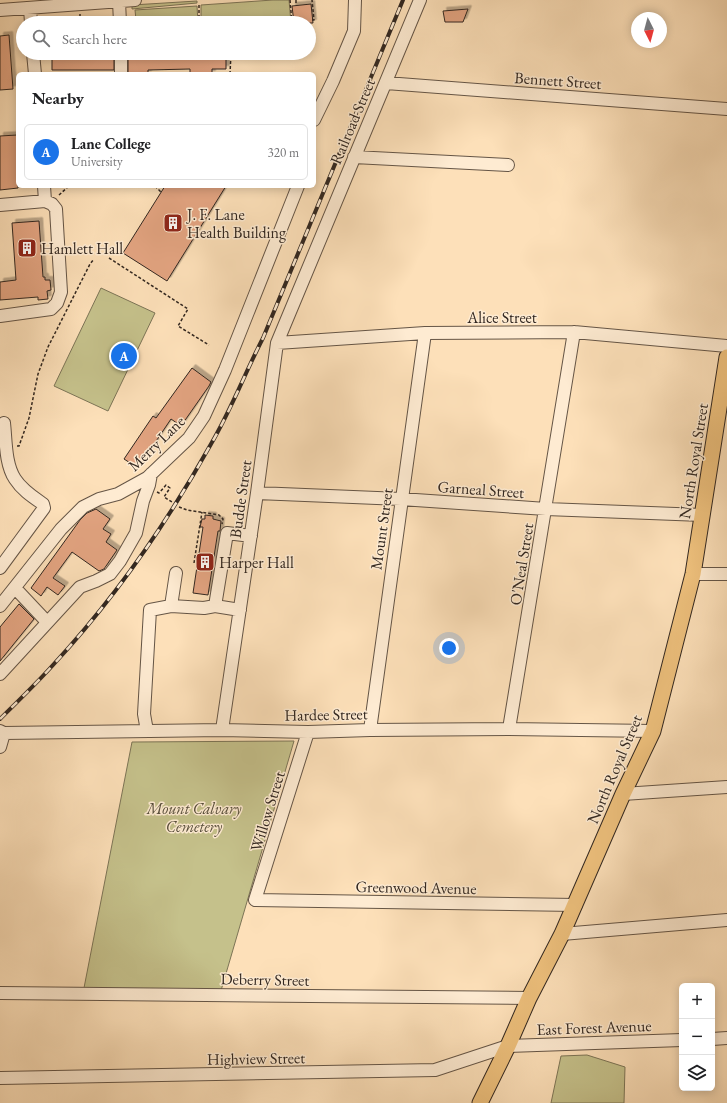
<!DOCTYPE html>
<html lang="en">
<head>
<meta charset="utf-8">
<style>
  body { margin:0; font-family:"EB Garamond",serif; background:#f6f6f6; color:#202124 }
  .controls { position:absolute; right:12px; bottom:12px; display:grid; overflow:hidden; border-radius:6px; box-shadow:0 2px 10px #0003 }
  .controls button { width:36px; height:36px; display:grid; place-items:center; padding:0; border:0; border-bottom:1px solid #e0e0e0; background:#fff; color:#202124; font:20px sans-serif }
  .compass { position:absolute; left:631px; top:12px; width:36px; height:36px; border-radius:50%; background:#fff; box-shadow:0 2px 10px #0003; rotate:174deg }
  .you { position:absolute; left:449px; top:648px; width:14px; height:14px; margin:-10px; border:3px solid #fff; border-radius:50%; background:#1a73e8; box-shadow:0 0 0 6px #1a73e833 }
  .badge { display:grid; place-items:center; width:26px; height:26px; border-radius:50%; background:#1a73e8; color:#fff; font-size:13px; font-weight:700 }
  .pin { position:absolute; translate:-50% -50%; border:2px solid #fff; box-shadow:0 1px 4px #0006 }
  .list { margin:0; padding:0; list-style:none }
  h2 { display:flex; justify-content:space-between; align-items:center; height:52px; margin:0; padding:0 16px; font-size:17px }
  h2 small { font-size:13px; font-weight:400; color:#757577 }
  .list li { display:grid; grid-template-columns:26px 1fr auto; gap:12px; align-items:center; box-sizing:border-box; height:56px; margin:0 8px 8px; padding:0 8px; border:1px solid #e0e0e0; border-radius:6px }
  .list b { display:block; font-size:15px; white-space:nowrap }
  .list p { margin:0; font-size:13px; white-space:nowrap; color:#757577 }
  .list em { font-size:13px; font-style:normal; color:#757577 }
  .icon { flex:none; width:22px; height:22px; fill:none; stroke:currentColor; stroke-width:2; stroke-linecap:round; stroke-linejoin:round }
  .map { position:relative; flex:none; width:727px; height:1103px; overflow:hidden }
  .search { position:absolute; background:#fff; box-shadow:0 2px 10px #0003; left:16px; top:16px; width:300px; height:44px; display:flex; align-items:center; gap:10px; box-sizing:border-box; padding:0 14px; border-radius:22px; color:#757577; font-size:15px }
  .panel { position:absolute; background:#fff; box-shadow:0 2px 10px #0003; left:16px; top:72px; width:300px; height:116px; border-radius:6px }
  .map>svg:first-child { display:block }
  .green { fill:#c5c18b; stroke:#7c7456 }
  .building { fill:#e3a481; stroke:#322720; filter:url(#shadow) }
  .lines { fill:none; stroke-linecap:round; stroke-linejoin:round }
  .minor-casing { stroke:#655546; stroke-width:14 }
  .major-casing { stroke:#322720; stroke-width:17 }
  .path { stroke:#322720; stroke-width:1.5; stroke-dasharray:3 2; stroke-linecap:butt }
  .minor { stroke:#feebd2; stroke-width:12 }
  .major { stroke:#eec07c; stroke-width:15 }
  .rail-casing { stroke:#322720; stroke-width:4 }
  .rail { stroke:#feebd2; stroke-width:2.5; stroke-dasharray:8; stroke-linecap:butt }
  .labels { text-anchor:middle; stroke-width:3; stroke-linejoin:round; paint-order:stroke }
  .street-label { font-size:16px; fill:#322720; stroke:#feebd2 }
  .poi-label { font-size:16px; fill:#322720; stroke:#feebd2; text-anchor:start }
  .park-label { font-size:16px; font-style:italic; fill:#574e3b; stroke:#feebd2 }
</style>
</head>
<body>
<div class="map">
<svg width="727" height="1103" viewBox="0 0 727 1103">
  <defs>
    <filter id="shadow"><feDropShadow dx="3.5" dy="-3.5" stdDeviation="0" flood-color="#0004"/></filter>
  </defs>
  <rect width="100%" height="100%" fill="#fde0b9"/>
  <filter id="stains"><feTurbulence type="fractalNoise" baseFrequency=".005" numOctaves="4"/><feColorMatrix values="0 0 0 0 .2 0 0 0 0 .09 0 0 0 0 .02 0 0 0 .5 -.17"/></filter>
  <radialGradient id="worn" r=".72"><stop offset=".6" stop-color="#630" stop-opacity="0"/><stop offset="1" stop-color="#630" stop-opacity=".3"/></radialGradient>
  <path class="green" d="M273,0h16l2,23h-90v-18z
    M197,1v2l-65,6v-4z
    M197,6l1,17h-65v-3h3l-1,-10z
    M101,288l54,25 -47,98 -54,-25z
    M294,741l-74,253 -137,-1 49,-251z
    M587,1055l38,12 -1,36h-73l10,-47z"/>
  <path class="building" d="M311,4l2,19h-19l-2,-17z
    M468,9l-5,13h-18l-2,-11z
    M9,35l4,54 -13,1v-54z
    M52,53h62v17h-62z
    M128,53h98v16h-14v5h-22v-5l-42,1v4h-20z
    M17,135l1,53 -18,2v-54z
    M165,186h61l-59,95 -44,-28z
    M39,221l4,56h2v3h5l1,10 -4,1 1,8 -10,1v-3l-38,3v-18l16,-2 -4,-57z
    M192,368l19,14 -2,4 -28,40 -10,-7 -33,49 -14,-9 29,-43 3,2z
    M96,509l14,10 -7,10 8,5 -5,8 11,8 -13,19 -5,2 -27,-19 -19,26 12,8 -7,9 -11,-8 -6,9 -10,-8 49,-68 7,-7z
    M205,515l8,1v3l8,2 -1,10h-2l-10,64 -15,-2 10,-66h-3l2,-8h3z
    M19,604l15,15 -34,42v-34z"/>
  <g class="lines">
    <g class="minor-casing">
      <path id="minor" d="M119,1l1,22
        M30,8l1,15
        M0,10l135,-10
        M33,53l2,21
        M121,74v-21
        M386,83l341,26
        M314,120l19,-39 21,-50 1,-31
        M354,157l154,8
        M44,186l1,15
        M0,205l45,-4 7,3 4,5 5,83 -4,11 -6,6 -51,7
        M277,343l148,-10 149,-1 153,14
        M257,493l144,6 145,10 156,6
        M0,568l44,-60 -1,-4c-10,-7 -21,-14 -28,-25 -10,-15 -9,-39 -11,-56
        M176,573l-5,33 33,2 11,-2
        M693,574h34
        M15,588l32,34
        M0,606l61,-77 22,-22 16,-8 19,-5 29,-16 42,-40 15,-22 21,-46 73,-184
        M240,610l-25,-4 12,-73 24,3
        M0,674l80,-87 16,-6 14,-7 10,-13 16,-28 7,-32 6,-16 2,-11
        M509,729l65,-397
        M222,730l35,-237 20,-150 143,-343
        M370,730l55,-397
        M0,731l4,2 218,-3 86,2 62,-2 139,-1 144,2
        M147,731l-3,-17 6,-104 21,-4
        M308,732l-53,168 321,5
        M0,747l4,-14
        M623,794l104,-7
        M562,934l165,-14
        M0,993l529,5
        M712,1039l15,-1
        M0,1078l435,-8 73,-24 174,-6"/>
    </g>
    <g class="major-casing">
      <path id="major" d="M480,1103l28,-57 21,-48 33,-64 61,-140 30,-63 40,-157 34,-217"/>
    </g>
    <path class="path" d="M290,0l2,23
      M296,0v3
      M199,5v18
      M80,14v9
      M312,20h2l-2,-20
      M230,74l1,-21
      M18,119v6
      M155,186l6,6
      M59,195l10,-9
      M109,258l79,51 -10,17 31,19
      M17,446h2l10,-28 9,-44 10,-27 42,-83 4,-5
      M157,492l2,1 7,-8 4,3 -6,9 8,5
      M179,507l8,3 32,5 4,4 -1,5
      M194,563l8,-51"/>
    <use href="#minor" class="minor"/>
    <use href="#major" class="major"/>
    <g class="rail-casing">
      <path id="rail" d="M0,719c18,-18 36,-35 53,-54 62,-67 114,-142 158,-221 20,-34 34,-71 52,-106l140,-338"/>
    </g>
    <use href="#rail" class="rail"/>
  </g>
  <defs>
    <g id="building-square" transform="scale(1)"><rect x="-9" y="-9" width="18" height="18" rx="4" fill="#8f2418" stroke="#feebd2"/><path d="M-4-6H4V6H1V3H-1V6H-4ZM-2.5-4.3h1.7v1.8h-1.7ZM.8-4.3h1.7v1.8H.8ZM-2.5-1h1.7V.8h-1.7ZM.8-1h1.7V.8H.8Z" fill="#fff"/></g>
  </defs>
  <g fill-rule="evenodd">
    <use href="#building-square" x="173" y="223"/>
    <use href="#building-square" x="27" y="248"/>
    <use href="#building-square" x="205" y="562"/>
  </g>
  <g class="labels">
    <g class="street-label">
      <text transform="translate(558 80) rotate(4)" y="6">Bennett Street</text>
      <text transform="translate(352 121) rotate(-67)" y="6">Railroad Street</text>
      <text x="502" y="323">Alice Street</text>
      <text transform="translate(156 443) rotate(-44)" y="6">Merry Lane</text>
      <text transform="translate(693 461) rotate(-81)" y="6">North Royal Street</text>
      <text transform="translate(481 489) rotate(4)" y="6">Garneal Street</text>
      <text transform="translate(240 499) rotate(-82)" y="6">Budde Street</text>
      <text transform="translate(381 529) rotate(-82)" y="6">Mount Street</text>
      <text transform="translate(521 564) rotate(-81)" y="6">O'Neal Street</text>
      <text transform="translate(326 714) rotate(-1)" y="6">Hardee Street</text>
      <text transform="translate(614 769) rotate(-67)" y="6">North Royal Street</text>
      <text transform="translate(267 811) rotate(-73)" y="6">Willow Street</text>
      <text transform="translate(416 887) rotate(1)" y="6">Greenwood Avenue</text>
      <text transform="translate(265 979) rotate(1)" y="6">Deberry Street</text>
      <text transform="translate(594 1027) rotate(-2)" y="6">East Forest Avenue</text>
      <text transform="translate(256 1058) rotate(-1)" y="6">Highview Street</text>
    </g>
    <g class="poi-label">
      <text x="187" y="220">J. F. Lane<tspan x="187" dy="18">Health Building</tspan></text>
      <text x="41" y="254">Hamlett Hall</text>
      <text x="219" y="568">Harper Hall</text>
    </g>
    <g class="park-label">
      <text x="194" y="814">Mount Calvary<tspan x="194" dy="18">Cemetery</tspan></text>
    </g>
  </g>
  <rect width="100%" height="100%" filter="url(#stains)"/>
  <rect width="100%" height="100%" fill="url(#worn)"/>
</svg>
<div class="controls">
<button>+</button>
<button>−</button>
<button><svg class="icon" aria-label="layers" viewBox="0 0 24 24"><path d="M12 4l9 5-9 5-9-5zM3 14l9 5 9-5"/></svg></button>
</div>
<svg class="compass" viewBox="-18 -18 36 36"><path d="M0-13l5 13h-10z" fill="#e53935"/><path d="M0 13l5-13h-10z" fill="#757577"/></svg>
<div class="you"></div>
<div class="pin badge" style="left:124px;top:356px">A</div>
<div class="search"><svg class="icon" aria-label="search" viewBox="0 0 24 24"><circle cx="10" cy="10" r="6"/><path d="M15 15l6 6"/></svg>Search here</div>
<section class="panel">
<h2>Nearby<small></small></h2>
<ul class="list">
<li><span class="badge">A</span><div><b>Lane College</b><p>University</p></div><em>320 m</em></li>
</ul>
</section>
</div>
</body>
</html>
